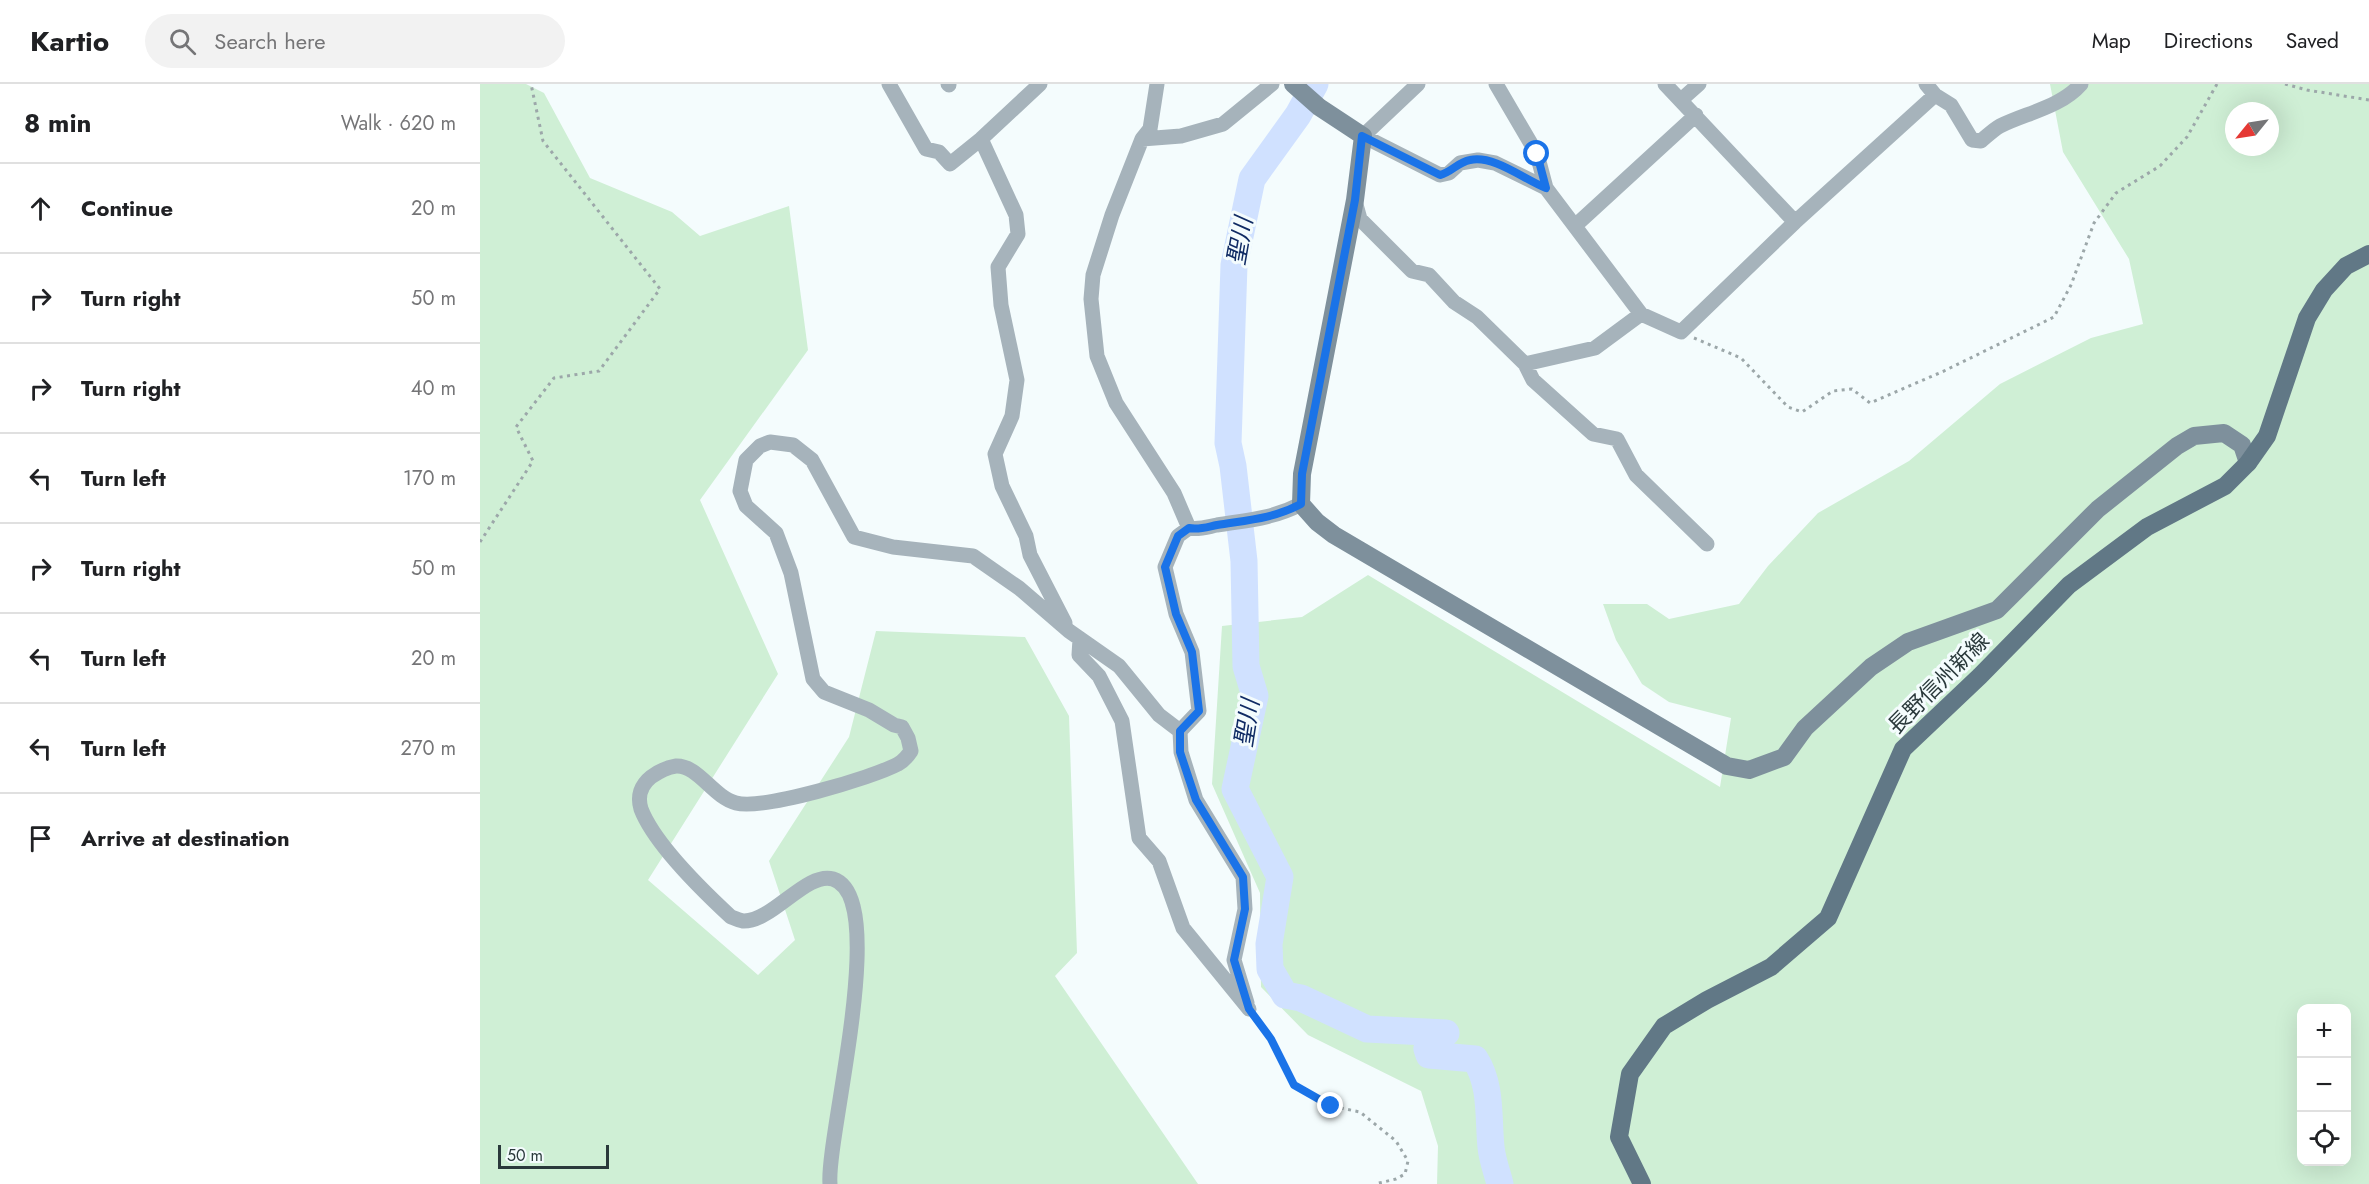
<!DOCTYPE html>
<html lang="en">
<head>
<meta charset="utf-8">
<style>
  body { margin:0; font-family:Jost,"Noto Sans JP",sans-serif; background:#f2f2f2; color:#202124 }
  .controls { position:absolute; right:18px; bottom:18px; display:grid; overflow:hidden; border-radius:12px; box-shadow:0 6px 24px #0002 }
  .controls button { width:54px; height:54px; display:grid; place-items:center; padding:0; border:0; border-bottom:2px solid #e0e0e0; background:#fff; color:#202124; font:30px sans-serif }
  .compass { position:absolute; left:1745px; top:18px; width:54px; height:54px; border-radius:50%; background:#fff; box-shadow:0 6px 24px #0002; rotate:240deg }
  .scale { position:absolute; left:18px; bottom:15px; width:111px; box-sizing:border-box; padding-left:6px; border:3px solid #2a393b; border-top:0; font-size:16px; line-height:21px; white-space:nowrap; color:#2a393b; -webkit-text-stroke:4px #f4fcfd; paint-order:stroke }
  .stop { position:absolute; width:18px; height:18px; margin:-14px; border:4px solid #1a73e8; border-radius:50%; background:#fff }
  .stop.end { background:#1a73e8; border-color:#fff; box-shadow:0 2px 6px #0008 }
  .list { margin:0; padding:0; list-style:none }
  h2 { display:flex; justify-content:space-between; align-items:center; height:78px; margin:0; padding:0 24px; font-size:26px }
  h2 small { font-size:20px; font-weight:400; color:#757577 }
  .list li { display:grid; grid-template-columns:39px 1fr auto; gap:18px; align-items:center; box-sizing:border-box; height:90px; padding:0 24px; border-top:2px solid #e0e0e0 }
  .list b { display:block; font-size:22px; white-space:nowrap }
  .list em { font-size:20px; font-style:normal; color:#757577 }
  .icon { flex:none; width:33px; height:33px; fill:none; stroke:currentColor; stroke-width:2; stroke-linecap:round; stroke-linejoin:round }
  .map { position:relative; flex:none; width:1889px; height:1100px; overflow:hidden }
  header { display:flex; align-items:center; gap:36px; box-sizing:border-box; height:84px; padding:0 30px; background:#fff; border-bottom:2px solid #e0e0e0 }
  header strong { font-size:28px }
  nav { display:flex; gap:33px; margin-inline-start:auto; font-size:21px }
  .search { width:420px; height:54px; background:#f2f2f2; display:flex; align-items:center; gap:15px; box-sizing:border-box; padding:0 21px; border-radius:33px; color:#757577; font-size:22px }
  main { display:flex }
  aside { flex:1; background:#fff }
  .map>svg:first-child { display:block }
  .green { fill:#cfefd5; fill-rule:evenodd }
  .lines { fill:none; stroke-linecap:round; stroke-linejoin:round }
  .river { stroke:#d0e1ff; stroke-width:27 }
  .path { stroke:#9ca7a9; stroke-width:3; stroke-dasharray:3 4.5; stroke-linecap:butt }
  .street { stroke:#a6b3bb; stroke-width:15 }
  .secondary { stroke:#7e909c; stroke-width:18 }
  .primary { stroke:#617886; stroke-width:18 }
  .route { stroke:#1a73e8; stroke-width:8 }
  .labels { text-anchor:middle; stroke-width:6; stroke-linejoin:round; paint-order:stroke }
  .street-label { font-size:22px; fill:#2a393b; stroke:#f4fcfd }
  .water-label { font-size:24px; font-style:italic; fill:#102b64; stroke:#f4fcfd }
</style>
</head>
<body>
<header>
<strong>Kartio</strong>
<div class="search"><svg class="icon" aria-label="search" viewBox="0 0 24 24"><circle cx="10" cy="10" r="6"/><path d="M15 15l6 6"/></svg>Search here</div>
<nav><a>Map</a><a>Directions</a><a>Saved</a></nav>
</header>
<main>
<aside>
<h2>8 min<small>Walk · 620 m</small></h2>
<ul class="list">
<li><svg class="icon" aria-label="ahead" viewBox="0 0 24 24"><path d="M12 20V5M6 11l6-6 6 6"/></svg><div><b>Continue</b></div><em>20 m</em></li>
<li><svg class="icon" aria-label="right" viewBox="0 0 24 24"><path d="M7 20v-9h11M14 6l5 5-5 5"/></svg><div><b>Turn right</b></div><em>50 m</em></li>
<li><svg class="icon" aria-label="right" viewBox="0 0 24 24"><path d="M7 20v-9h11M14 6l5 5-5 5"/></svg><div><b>Turn right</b></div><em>40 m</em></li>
<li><svg class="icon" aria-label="left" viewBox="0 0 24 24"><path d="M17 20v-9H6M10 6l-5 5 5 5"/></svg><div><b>Turn left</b></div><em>170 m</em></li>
<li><svg class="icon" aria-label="right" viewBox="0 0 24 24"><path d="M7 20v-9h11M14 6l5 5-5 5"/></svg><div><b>Turn right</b></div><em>50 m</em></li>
<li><svg class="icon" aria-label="left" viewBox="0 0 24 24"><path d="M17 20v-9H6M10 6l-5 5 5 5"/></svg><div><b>Turn left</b></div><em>20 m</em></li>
<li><svg class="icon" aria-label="left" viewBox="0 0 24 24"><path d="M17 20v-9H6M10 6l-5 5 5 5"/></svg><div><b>Turn left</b></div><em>270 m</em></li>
<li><svg class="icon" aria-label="arrive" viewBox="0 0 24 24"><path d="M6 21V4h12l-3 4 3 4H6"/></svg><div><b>Arrive at destination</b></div></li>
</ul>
</aside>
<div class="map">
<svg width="1889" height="1100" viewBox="0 0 1889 1100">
  <rect width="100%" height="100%" fill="#f4fcfd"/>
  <path class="green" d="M0,0h46l18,9 46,85 82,34 28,24 89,-30 19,144 -108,150 78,174 -130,206 110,95 37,-35 -26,-79 80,-124 27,-106 149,6 44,79 8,237 -22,23 143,208h-718z
    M1570,0h319v1100h-932l1,-38 -17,-55 -113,-56 -47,-48 -1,-94 -48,-109 10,-158 80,-9 66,-42 352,212 11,-69 -62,-16 -27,-18 -26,-44 -13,-36h44l22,15 70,-15 29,-38 50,-53 91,-52 91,-77 91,-46 52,-14 -14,-65 -66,-107zM1754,27h36v36h-36zM1822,924h44v154h-44z"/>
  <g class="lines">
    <path class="river" d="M835,0l-17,31 -46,64 -18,86 -6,178 5,23 11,95 2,105 9,30 -20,93 45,88 -11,67 1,25 15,26 16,3 66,31 79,4 -19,16 2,6 46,4c17,26 13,59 16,88 1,12 6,25 9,37"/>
    <path class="path" d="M1805,0l22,6 62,10
      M1214,254l47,20 47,49 14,5 31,-21 19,-2 18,14 74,-32 110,-54 17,-32 23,-62 22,-30 44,-27 27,-29 30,-53
      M0,458l53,-81 -17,-34 38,-49 45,-7 61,-82 -117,-148 -12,-57
      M777,936l14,19 23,46 37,21 29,6 36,29 12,20 -3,13 -9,5 -21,5"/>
    <path class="street" d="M409,0l37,65 13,3 11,12 31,-25 59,-55
      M468,0l1,1
      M677,0l-7,45 -8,10 39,-3 42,-12 49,-40
      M938,0l-55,52 77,39 9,-2 11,-10 18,-3 17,3 51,25 95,126 40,18 114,-110 140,-127
      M1016,0l41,70 9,34
      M1185,0l130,138
      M1446,0l9,11 16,10 21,35 9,1c6,-5 12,-11 19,-15 26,-13 61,-19 81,-42
      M1201,16l18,-16
      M501,55l35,76 2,19 -20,33 3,38 16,75 -5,36 -17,38 7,32 24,50 4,19 35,68
      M662,55l-30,76 -19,60 -2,24 6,57 19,47 58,90 15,35
      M875,117l5,18 52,52 17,4 25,27 23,15 48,47 8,16 60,54 24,5 19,36 71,69
      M1096,141l120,-110
      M1045,280l70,-16 46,-34
      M600,555l-1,16 20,21 23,45 17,117 20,23 24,67 66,81
      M700,647l1,21 15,48 47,77 2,32 -11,51 13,43
      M350,1100c-4,-47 61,-287 3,-305 -26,-8 -60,42 -89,42 -4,0 -9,-3 -13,-4 -27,-25 -77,-74 -90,-108 -4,-13 0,-24 10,-32 7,-5 17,-10 25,-11 22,-1 37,31 60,37 27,7 136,-25 162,-39 6,-3 9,-7 13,-13l-3,-13 -6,-11 -8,-2 -25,-15 -45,-18 -11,-13 -22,-106 -15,-40 -30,-27 -6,-15 6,-31 14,-14 10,-4 23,3 19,15 42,77 39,10 80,9 46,32 50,43 50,35 40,49 21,16 19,-20 -7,-59 -16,-38 -11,-47 13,-31 11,-8c10,2 18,-1 28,-3 31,-5 55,-6 84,-21"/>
    <path class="secondary" d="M813,0l26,23 44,29 -8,64 -53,274 -1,30 16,18 17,13 393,231 22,4 35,-13 21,-29 66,-61 37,-25 89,-32 101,-101 79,-63 17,-10 30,-3 18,12 6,18"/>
    <path class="primary" d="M1162,1100l-23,-47 11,-63 34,-48 43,-26 64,-33 57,-49 75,-169 77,-73 89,-91 78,-58 78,-41 23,-23 19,-27 40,-118 17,-28 22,-24 23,-12"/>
  </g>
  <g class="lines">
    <path class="route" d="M851,1022l-37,-21 -23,-46 -22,-30 -15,-49 11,-51 -2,-32 -47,-77 -16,-48v-21l19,-20 -7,-59 -16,-38 -11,-47 13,-31 11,-8c10,2 18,-1 28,-3 31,-5 55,-6 84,-21l1,-30 53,-274 7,-64 78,39c12,-3 18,-13 30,-15 25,-5 53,19 76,28l-9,-34"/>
  </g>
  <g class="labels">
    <g class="street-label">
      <text transform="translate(1458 599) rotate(-45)" y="8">長野信州新線</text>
    </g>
    <g class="water-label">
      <text transform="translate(760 157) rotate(-80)" y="8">聖川</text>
      <text transform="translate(767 639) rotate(-81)" y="8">聖川</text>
    </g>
  </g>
</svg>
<div class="controls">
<button>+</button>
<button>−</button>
<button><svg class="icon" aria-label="locate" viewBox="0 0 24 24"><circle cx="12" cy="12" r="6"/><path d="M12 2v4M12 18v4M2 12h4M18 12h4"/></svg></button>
</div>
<svg class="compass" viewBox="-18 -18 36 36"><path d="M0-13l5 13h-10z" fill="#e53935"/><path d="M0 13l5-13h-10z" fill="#757577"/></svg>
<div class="scale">50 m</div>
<div class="stop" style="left:1057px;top:70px"></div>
<div class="stop end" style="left:851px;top:1022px"></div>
</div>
</main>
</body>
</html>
